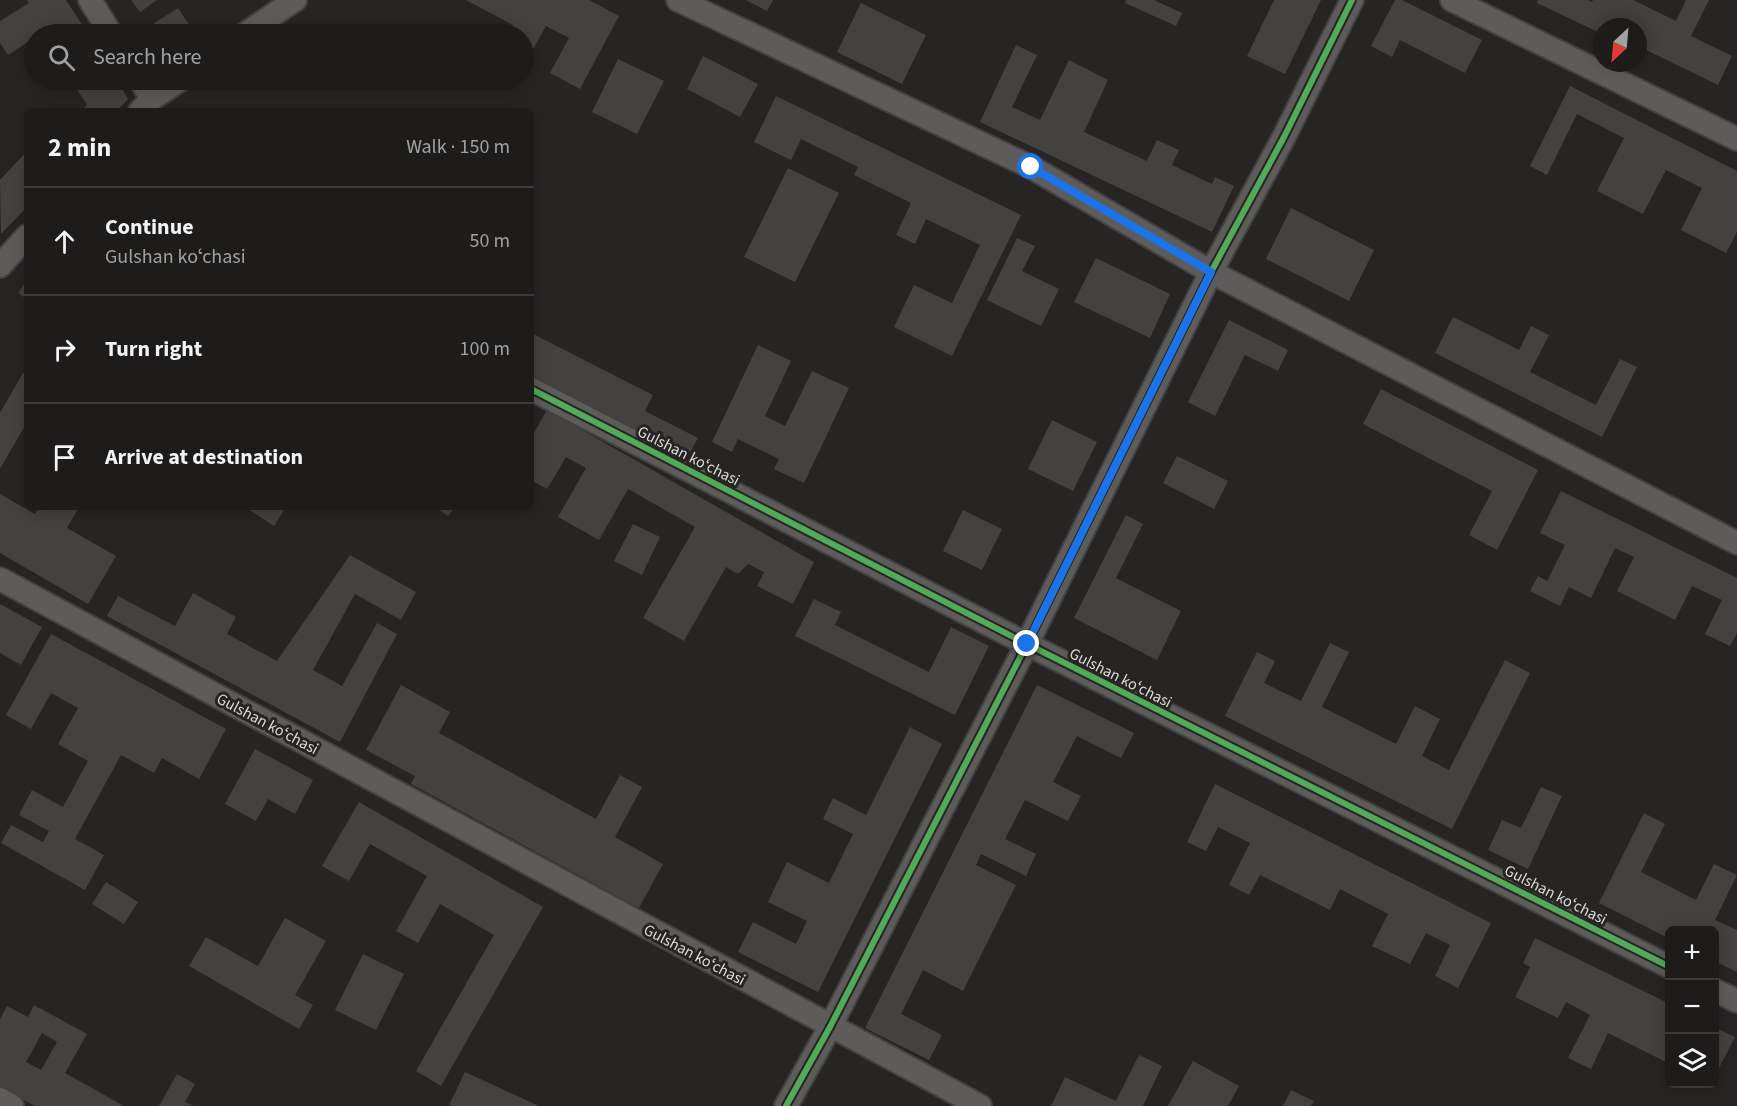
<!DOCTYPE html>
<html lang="en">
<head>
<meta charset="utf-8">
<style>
  body { margin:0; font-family:"Source Sans 3",sans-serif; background:#2a2928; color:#f1f3f6 }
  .controls { position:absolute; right:18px; bottom:18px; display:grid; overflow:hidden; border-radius:9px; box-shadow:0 3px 15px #0003 }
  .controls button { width:54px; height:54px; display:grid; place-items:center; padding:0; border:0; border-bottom:2px solid #3b3a3a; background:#1d1c1b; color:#f1f3f6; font:30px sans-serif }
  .compass { position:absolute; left:1593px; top:18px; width:54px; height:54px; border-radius:50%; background:#1d1c1b; box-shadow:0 3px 15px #0003; rotate:206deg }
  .stop { position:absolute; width:18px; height:18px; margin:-14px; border:4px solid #1a73e8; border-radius:50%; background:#fff }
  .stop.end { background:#1a73e8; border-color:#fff; box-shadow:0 2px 6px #0008 }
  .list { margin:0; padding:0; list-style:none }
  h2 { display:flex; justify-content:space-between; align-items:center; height:78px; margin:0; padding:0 24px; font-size:26px }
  h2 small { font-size:20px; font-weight:400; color:#a0a1a3 }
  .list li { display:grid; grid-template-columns:39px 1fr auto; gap:18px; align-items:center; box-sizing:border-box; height:108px; padding:0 24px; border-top:2px solid #3b3a3a }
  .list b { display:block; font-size:22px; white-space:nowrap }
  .list p { margin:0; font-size:20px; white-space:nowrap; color:#a0a1a3 }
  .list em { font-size:20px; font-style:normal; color:#a0a1a3 }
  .icon { flex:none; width:33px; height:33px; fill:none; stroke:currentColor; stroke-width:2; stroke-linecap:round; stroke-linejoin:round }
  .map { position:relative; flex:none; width:1737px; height:1106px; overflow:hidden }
  .search { position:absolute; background:#1d1c1b; box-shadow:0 3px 15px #0003; left:24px; top:24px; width:510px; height:66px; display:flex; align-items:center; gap:15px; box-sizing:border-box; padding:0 21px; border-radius:33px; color:#a0a1a3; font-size:22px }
  .panel { position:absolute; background:#1d1c1b; box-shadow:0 3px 15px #0003; left:24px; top:108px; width:510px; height:402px; border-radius:9px }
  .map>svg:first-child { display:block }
  .building { fill:#434241; fill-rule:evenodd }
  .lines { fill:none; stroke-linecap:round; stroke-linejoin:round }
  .street-casing { stroke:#434242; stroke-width:26 }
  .street { stroke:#5d5c5b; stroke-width:22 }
  .cycleway-casing { stroke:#282423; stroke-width:10 }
  .cycleway { stroke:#51ab58; stroke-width:6 }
  .route { stroke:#1a73e8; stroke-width:8 }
  .labels { text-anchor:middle; stroke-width:6; stroke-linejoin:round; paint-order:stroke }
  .street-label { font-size:16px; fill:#dcd9d8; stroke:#282423 }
</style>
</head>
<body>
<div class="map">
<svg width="1737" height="1106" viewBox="0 0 1737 1106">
  <rect width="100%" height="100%" fill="#272524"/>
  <path class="building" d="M27,0h39l22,34h-54v4l-26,17 -8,-12v-22l29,-18z
    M131,0h26l-17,12z
    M466,0h123l30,16 -39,73 -30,-16 19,-35 -23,-12 -18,32 -4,-3v-21h-16l5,-9z
    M746,0h27l-6,11z
    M1126,0h28l28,13 -6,13 -51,-23z
    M1274,0h47l-36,74 -38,-18z
    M1395,0h7l80,40 -17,33 -65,-33 -8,17 -21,-11z
    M1538,0h50l4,2 1,-2h40l43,21 10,-21h23l-18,36 41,20 -14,29 -80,-39v-19h-36v7l-65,-31z
    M861,3l65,32 -24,49 -65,-32z
    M178,8l17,26h-43l-4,-7z
    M1016,45l21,10 -25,52 28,13 29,-60 39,20 -24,52 63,29 10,-21 22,10 -7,15 40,19 3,-7 19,9 -22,46 -232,-110z
    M703,56l55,28 -18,33 -53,-28z
    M618,59l46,22 -27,53 -45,-22z
    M71,80h46l11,19 -11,12h-36l6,-6z
    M1570,86l167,85v61l-11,21 -45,-23 21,-42 -36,-18 -23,44 -46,-23 27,-53 -47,-24 -30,61 -17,-9z
    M776,96l245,119 -69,141 -58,-29 20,-42 38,18 28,-58 -54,-26 -11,25 -19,-9 15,-32 -57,-28 4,-8 -57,-28 -10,21 -37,-18z
    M27,151v56l-26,27 -1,-54z
    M788,168l51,25 -44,89 -51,-25z
    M1291,208l83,42 -25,51 -83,-42z
    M1017,238l18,8 -13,25 37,18 -18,37 -54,-26z
    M1096,258l74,36 -20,44 -76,-36z
    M27,280v19l-9,-6z
    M1453,317l66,33 12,-24 18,9 -19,37 66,33 24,-46 17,8 -35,70 -167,-84z
    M1229,320l59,30 -10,21 -33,-16 -30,61 -27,-14z
    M531,333l122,62 -8,16 53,27 -11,20 -156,-80z
    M758,345l33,16 -26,55 20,10 27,-55 37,17 -45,95 -30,-14 5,-10 -41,-20 -6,13 -20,-10z
    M23,373l4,2v47l-27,47v-56z
    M1381,389l157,81 -41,80 -28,-15 23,-44 -129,-67z
    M547,410l267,152 -21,42 -36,-18 7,-14 -16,-8 -10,10 -12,-7 -42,74 -41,-23 52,-91 -67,-38 -29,51 -41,-23 28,-49 -20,-11 -19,32 -16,-9v-42z
    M1052,420l45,22 -24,49 -45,-22z
    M1177,456l51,25 -14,28 -51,-26z
    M1561,491l176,87v55l-7,13 -25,-12 17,-34 -30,-14 -17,34 -58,-29 17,-34 -19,-9 -24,50 -22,-11 -9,19 -30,-15 8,-15 9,5 18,-36 -25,-12z
    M0,494l35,20 4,-7h40l-12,21 49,28 -28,48 -88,-51z
    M245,507h41l-12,19z
    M435,507h20l-7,9z
    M963,510l39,19 -20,41 -39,-19z
    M1126,515l17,9 -27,54 65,33 -24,49 -83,-42z
    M633,524l27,13 -18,38 -28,-14z
    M350,555l66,37 -15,28 -46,-26 -42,76 29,16 35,-63 20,11 -57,108 -233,-126 11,-20 57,30 18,-33 43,24 -9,17 50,27z
    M814,599l27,13 -6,13 94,47 22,-45 38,19 -34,69 -160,-79z
    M0,604l42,23 -21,38 -21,-12z
    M51,634l175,95 -27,50 -37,-21 -8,15 -33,-18 -46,84 29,16 -19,35 -84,-47 10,-18 32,17 6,-11 -30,-16 13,-25 31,17 25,-46 -30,-17 20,-36 -27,-15 -20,36 -25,-14z
    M1330,643l19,9 -27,55 74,37 19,-38 25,13 -18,37 27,14 56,-110 25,13 -78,156 -227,-113 32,-64 18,9 -11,22 37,18z
    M401,685l49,27 -11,21 157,86 24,-44 22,12 -27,50 48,27 -24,44 -228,-124 4,-8 -49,-26z
    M1037,685l97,48 -13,25 -44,-22 -24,46 28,14 -13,25 -43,-21 -20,39 31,15 -10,22 -45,-22 -5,11 40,20 -53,106 -40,-21 -22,44 41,21 -13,25 -64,-32z
    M910,727l32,17 -124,248 -80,-40 15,-30 43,22 11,-23 -39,-19 19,-40 42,21 24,-49 -30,-15 10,-21 33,17z
    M255,749l58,31 -18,34 -27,-15 -12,22 -31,-17z
    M1215,784l276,139 -33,65 -23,-12 15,-31 -24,-12 -16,31 -38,-18 16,-32 -48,-25 -10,21 -70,-35 -11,20 -20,-10 21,-42 -32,-16 -12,24 -19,-9z
    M1541,787l21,9 -34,73 -40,-19 14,-30 19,8z
    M359,802l184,105 -102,179 -25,-15 78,-136 -54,-31 -22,39 -22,-12 31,-55 -57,-32 -21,37 -27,-15z
    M1644,813l21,11 -24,48 55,28 18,-36 23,11 -22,45 22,10v42l-23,-11v-31h-44v9l-71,-36z
    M106,882l32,20 -14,22 -32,-20z
    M285,918l41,23 -31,54 18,10 -14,24 -110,-63 17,-29 52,29z
    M1535,938l135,66v60l-62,-31 -17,36 -23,-11 22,-43 -24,-13 -8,16 -43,-21 15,-30 -7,-4z
    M363,954l41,20 -28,56 -41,-20z
    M34,1005l53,29 -22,39 59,33h-89l-35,-19v-68l7,-13 21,11zM42,1033l15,9 -16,28 -15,-8z
    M1714,1027l21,10 -17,33 -4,-2z
    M1139,1055l23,11 -19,40h-92l14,-29 51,24z
    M1193,1061l46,25 -11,20h-60z
    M465,1072l74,34h-88l-2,-1z
    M177,1074l18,10 -10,18 8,4h-34z
    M1291,1090l23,11 -3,5h-28z"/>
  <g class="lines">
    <g class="street-casing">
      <path id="street" d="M90,0l21,34
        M678,0l353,167 180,105 526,271
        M1452,0l285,139
        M245,34l50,-34
        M140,80l12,19
        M140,111l12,-12 28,-19
        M0,266l27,-30
        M531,389l496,255 643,323
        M0,579l980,527
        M1714,990l23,11
        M0,1099l12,7
        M786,1106l44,-79 197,-383 184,-372 73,-135 68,-137"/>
    </g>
    <use href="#street" class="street"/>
    <g class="cycleway-casing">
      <path id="cycleway" d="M531,389l496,255 643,323
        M786,1106l44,-79 197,-383 184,-372 73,-135 68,-137"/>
    </g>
    <use href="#cycleway" class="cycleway"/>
  </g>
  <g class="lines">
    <path class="route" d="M1027,644l184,-372 -180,-105"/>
  </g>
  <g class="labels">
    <g class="street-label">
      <text transform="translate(689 455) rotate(27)" y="6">Gulshan koʻchasi</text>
      <text transform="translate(1121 677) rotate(27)" y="6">Gulshan koʻchasi</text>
      <text transform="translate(268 723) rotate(28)" y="6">Gulshan koʻchasi</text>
      <text transform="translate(1556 894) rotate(27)" y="6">Gulshan koʻchasi</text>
      <text transform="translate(695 954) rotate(28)" y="6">Gulshan koʻchasi</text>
    </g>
  </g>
</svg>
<div class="controls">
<button>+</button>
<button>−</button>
<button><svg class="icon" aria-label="layers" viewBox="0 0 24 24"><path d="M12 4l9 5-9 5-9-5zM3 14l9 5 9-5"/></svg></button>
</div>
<svg class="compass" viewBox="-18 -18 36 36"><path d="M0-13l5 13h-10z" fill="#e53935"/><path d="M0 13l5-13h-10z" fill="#a0a1a3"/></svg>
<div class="stop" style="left:1031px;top:167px"></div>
<div class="stop end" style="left:1027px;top:644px"></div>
<div class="search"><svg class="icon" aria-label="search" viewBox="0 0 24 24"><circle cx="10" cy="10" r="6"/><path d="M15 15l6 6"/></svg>Search here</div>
<section class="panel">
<h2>2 min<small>Walk · 150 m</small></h2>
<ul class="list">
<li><svg class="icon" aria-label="ahead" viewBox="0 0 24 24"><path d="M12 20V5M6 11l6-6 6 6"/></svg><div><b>Continue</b><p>Gulshan koʻchasi</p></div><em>50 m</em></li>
<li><svg class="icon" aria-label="right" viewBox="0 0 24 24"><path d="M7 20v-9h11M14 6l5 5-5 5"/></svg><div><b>Turn right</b></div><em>100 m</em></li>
<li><svg class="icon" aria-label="arrive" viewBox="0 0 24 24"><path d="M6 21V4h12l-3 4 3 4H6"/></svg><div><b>Arrive at destination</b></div></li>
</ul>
</section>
</div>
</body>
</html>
